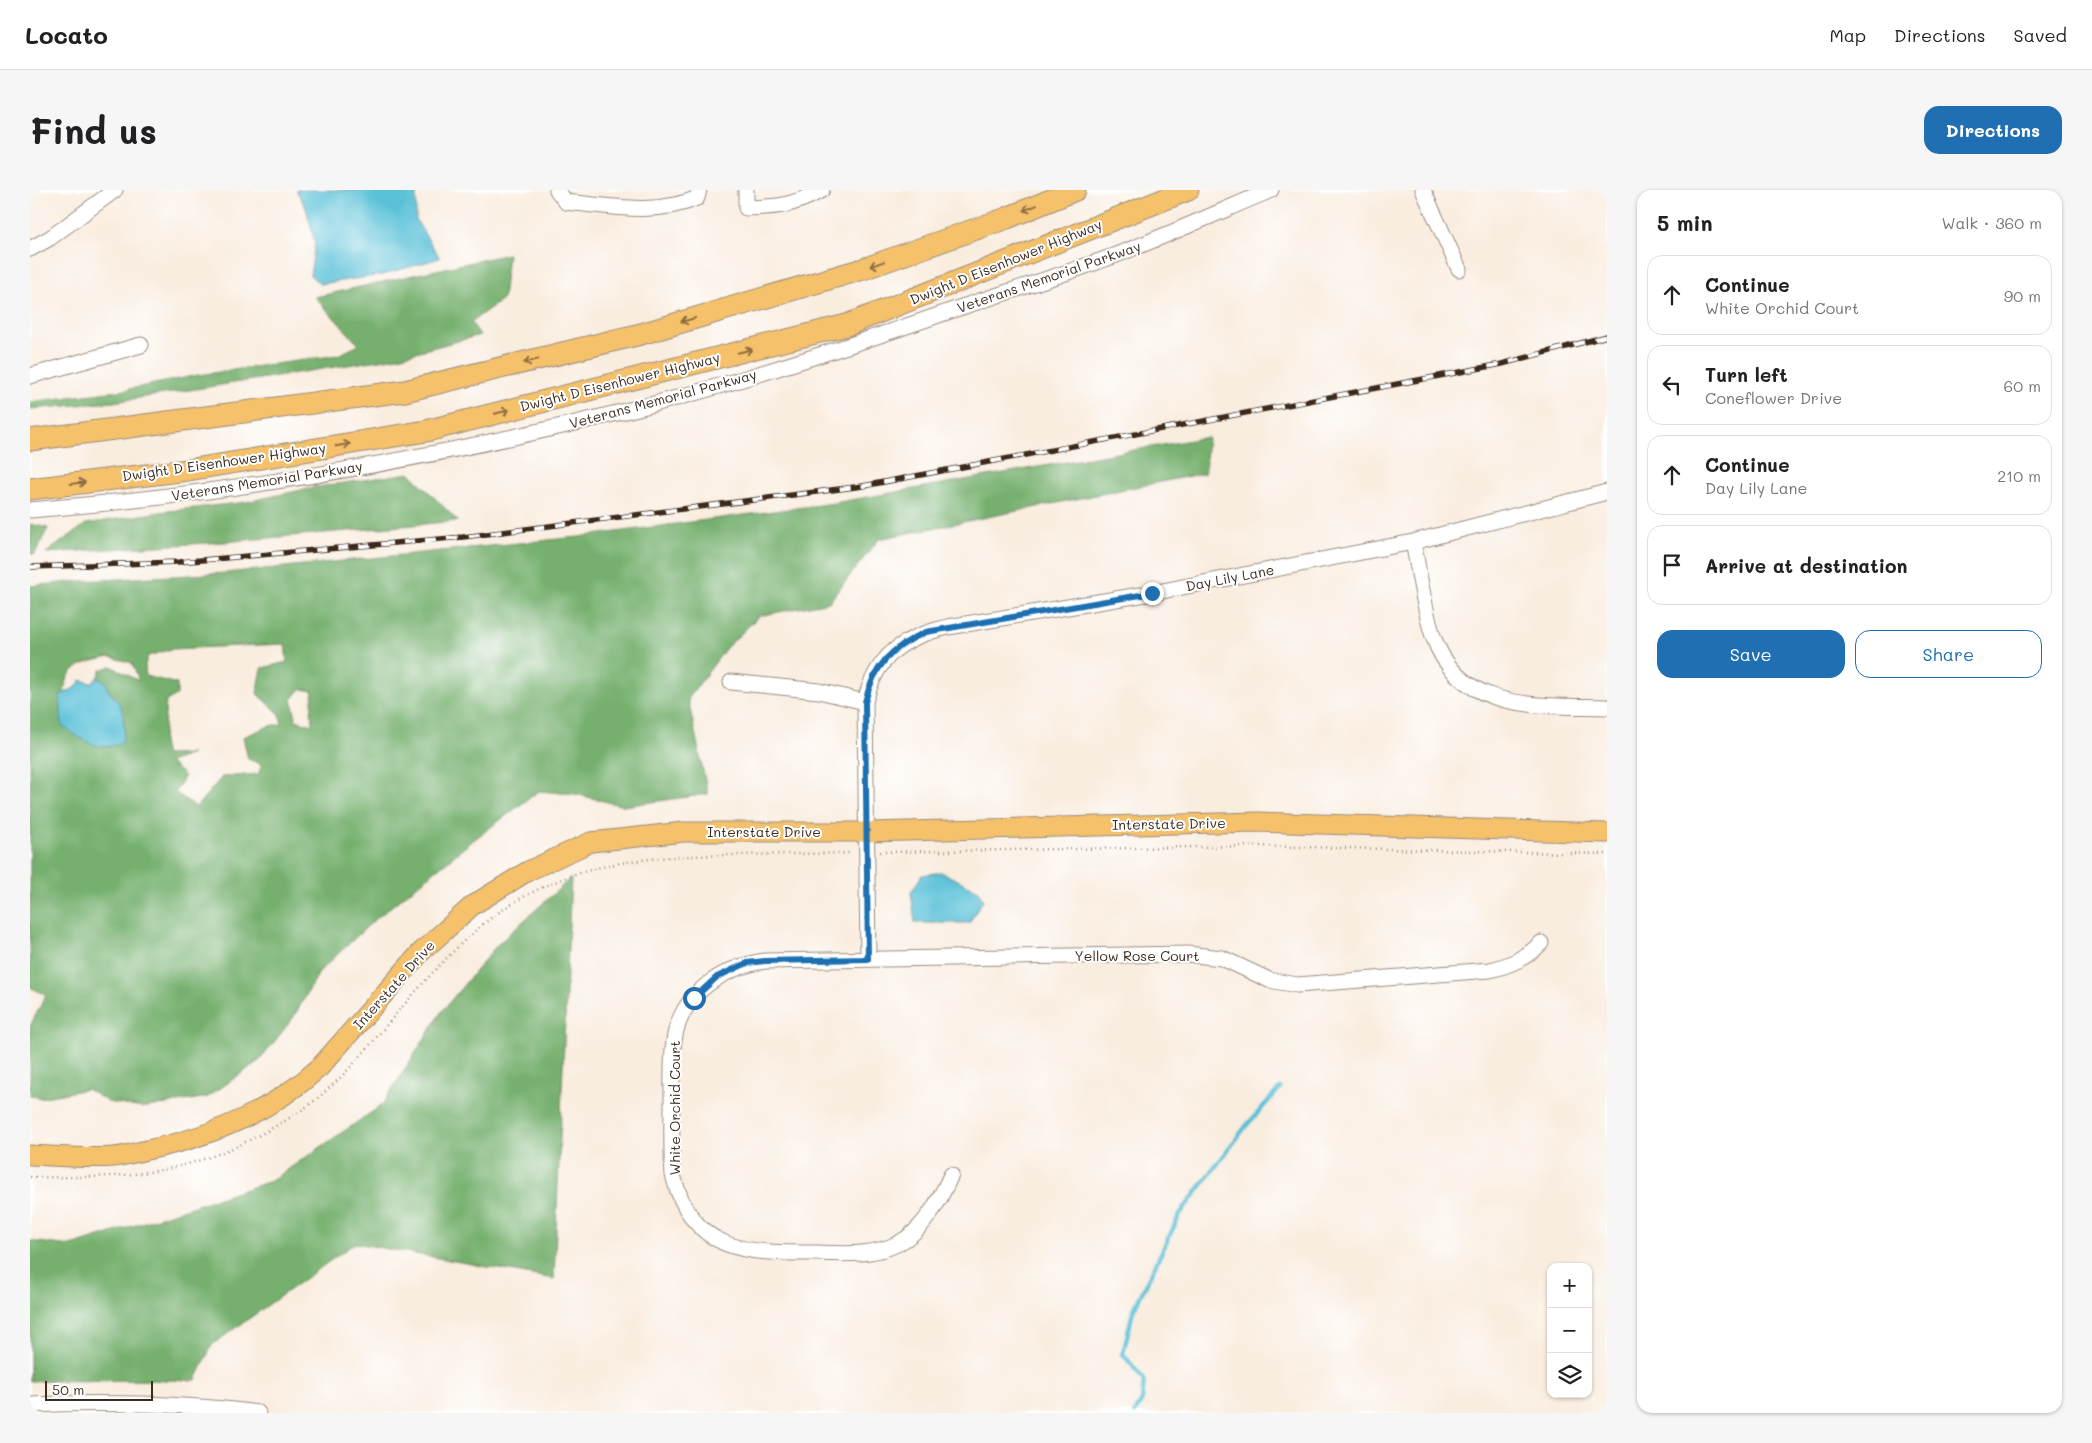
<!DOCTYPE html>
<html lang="en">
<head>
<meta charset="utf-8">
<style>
  body { margin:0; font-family:Mali,sans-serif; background:#f6f6f6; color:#202124 }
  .controls { position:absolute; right:15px; bottom:15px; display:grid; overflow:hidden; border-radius:10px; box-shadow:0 1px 4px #0004 }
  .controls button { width:45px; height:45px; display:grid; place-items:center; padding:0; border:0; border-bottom:1px solid #e0e0e0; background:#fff; color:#202124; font:25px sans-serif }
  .scale { position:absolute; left:15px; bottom:12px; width:108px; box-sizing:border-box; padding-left:5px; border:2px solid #3b2a1e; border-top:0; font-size:14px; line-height:18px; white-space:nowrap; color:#3b2a1e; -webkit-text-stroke:4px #fff; paint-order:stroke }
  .stop { position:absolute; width:15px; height:15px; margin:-11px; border:4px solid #1f6fb2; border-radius:50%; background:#fff }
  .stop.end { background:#1f6fb2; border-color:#fff; box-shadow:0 1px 5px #0008 }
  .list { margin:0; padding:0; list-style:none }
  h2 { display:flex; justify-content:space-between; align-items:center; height:65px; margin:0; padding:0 20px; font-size:21px }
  h2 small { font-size:16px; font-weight:400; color:#757577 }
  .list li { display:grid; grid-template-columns:32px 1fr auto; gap:15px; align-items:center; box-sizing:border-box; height:80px; margin:0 10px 10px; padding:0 10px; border:1px solid #e0e0e0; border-radius:15px }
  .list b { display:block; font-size:19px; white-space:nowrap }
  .list p { margin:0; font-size:16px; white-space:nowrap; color:#757577 }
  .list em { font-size:16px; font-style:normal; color:#757577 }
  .actions { display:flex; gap:10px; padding:15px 20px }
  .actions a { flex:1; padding:11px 0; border:1px solid #1f6fb2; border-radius:15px; text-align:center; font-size:18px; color:#1f6fb2 }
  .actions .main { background:#1f6fb2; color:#fff }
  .icon { flex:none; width:28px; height:28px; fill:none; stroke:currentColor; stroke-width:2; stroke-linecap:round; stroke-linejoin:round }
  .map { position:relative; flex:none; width:1577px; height:1223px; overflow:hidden; border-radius:15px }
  header { display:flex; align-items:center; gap:30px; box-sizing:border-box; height:70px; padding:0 25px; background:#fff; border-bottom:1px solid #e0e0e0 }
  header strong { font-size:24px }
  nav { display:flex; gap:28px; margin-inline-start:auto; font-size:18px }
  .intro { display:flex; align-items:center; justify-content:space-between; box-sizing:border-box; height:120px; padding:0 30px }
  h1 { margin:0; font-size:35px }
  .button { padding:12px 22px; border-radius:15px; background:#1f6fb2; color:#fff; font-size:18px; font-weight:700 }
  main { display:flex; gap:30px; padding:0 30px }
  aside { flex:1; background:#fff; border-radius:15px; box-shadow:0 1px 4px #0004 }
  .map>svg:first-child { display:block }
  .forest { fill:#76b06e; stroke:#586d46; fill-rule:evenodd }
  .water { fill:#5ac1d8; stroke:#4a767b }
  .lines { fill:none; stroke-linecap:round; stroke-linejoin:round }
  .stream { stroke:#5ac1d8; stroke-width:4.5 }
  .minor-casing { stroke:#9a8c7e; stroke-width:17 }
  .major-casing { stroke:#9a8c7e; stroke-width:21 }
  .highway-casing { stroke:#9a8c7e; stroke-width:23 }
  .path { stroke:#9a8c7e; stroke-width:2.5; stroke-dasharray:1 4; stroke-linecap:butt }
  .minor { stroke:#fff; stroke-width:15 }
  .major { stroke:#f5c16b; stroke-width:19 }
  .highway { stroke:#f5c16b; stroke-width:21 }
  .rail-casing { stroke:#3b2a1e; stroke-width:5.5 }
  .rail { stroke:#fff; stroke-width:4; stroke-dasharray:11; stroke-linecap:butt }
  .oneway { stroke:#8f6e41 }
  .route { stroke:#1f6fb2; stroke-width:6 }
  .labels { text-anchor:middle; stroke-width:4; stroke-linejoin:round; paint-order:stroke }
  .street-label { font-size:14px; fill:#3b2a1e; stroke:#fff }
</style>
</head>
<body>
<header>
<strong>Locato</strong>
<nav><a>Map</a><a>Directions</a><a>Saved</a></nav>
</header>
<div class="intro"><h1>Find us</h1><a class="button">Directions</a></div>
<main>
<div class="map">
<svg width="1577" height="1223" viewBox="0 0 1577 1223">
  <rect width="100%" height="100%" fill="#fff"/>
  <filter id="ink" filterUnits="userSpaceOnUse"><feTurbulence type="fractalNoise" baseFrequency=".02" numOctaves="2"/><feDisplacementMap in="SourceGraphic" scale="10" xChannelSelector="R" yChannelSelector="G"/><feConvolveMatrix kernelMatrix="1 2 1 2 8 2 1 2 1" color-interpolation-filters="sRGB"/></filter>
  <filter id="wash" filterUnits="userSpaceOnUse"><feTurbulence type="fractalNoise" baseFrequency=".0096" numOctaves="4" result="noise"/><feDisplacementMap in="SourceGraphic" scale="20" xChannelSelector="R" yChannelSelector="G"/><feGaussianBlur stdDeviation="1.12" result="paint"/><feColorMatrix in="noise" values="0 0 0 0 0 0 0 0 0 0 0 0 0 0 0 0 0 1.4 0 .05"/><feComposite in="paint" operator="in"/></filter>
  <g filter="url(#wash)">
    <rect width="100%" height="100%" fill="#f9eddf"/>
    <path class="forest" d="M478,64l-5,45 -32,23 9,13 -82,22 -284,45 -84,7v-7l95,-12 73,-15 140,-20 21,-10 -44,-48z
      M1178,247l-3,36 -326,66 -50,63 -70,14 -33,32 -38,51 20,95 -84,12 -49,-12 -36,-3 -68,51 -99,80 -52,49 -27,47 -33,42 -52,37 -66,11 -34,-6 -21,-13 -47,9 -10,-3v-69l16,-31 -16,-8v-401l51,-5 144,-8 353,-36 256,-34zM255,454l2,18 -25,6 -5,26 22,19 3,11 -13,2 -26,11 5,22 13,5 -2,10 -37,3 -26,30 -21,-15 10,-16 -16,-14 23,-8 -26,1 -3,-12 3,-42 11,-6v-11l-31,-8 -1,-11 3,-9 24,-7zM80,467l22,6 7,18 -28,-15 -10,4 -4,8 8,4c2,9 5,10 11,17 10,11 9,30 6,44l-58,-47c1,-31 20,-33 46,-39zM271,499l12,2 -2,24 2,10 -17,-5 -4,-21z
      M380,283l48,48 -234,21 -178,11 40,-29 74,-12 86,-10 64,-14z
      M0,334l18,4 -13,26h-5z
      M541,688l-17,401 -199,-36 -143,102 -16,35 -166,1v-140l41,5 200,-65 111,-76 60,-94 55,-66z"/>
    <path class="water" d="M266,0h120v30l24,38 -58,17 -62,9 -10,-9 5,-32 -9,-35z
      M67,488l9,4c1,10 4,10 10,17 10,11 9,30 6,44 -24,10 -41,-4 -60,-17l-2,-31 15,-7 6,-8 10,3z
      M911,682l37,18 5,10 -14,23h-54l-4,-31 11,-17z"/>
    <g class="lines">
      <path class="stream" d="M1105,1223l7,-13 2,-20 -21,-26 10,-43 47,-97 66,-88 34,-38"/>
    </g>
  </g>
  <g filter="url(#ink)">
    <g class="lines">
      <g class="minor-casing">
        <path id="minor" d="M527,0l9,12c42,4 91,14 131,-4l2,-8
          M716,0v18c32,-1 47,-2 76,-18
          M1393,0l36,79
          M0,59l20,-11 65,-48
          M0,186l111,-31
          M0,320c206,-16 411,-53 612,-103 106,-27 211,-62 314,-98 53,-18 107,-34 160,-54 52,-20 103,-43 155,-65
          M1383,352c6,29 11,67 20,94 27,78 107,69 174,71
          M701,492l88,9 46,11
          M838,769l-3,-257c11,-46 38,-65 83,-75l204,-34 261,-51 194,-50
          M921,985c-11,25 -27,55 -52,68 -25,13 -55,11 -82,10 -68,0 -124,2 -144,-78 -2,-25 -1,-51 -1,-77 0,-19 -1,-38 2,-57 6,-47 49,-74 91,-80l422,-7 35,4 47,22 28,5 193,-15c21,-5 36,-12 51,-27
          M0,1215c76,-3 153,-2 228,8"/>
      </g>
      <g class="major-casing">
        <path id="major" d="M0,965c28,1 56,4 84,2 11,-1 23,-5 33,-7 64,-13 125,-39 173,-83l101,-115 52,-47 55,-34 63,-29 93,-10h184l390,-10 349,11"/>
      </g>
      <g class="highway-casing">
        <path id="highway" d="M0,250l375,-49 236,-57 222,-65 144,-51 68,-28
          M0,299l158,-19 238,-39 421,-106 341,-135"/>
      </g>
      <path class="path" d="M850,662l377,-6 350,8
        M0,987c91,1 153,0 235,-45 22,-12 44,-25 62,-42 26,-23 47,-50 69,-76 43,-49 83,-97 143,-125 65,-31 126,-33 196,-34 39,-1 78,-1 117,-2"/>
      <use href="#minor" class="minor"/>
      <use href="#major" class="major"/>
      <use href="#highway" class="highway"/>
      <g class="rail-casing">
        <path id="rail" d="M0,377l149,-5 284,-25 400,-51 639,-122 105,-28"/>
      </g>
      <use href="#rail" class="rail"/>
    </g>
    <defs><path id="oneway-shaft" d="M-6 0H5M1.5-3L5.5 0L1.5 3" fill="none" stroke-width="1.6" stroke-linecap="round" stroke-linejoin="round" transform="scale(1.25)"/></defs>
    <g class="oneway">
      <use href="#oneway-shaft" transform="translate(1000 18) rotate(158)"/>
      <use href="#oneway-shaft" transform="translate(847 74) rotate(160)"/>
      <use href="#oneway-shaft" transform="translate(658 130) rotate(164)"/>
      <use href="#oneway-shaft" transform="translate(715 161) rotate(-14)"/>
      <use href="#oneway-shaft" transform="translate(501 171) rotate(166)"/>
      <use href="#oneway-shaft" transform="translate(472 222) rotate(-14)"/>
      <use href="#oneway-shaft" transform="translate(313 255) rotate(-9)"/>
      <use href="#oneway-shaft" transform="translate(48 293) rotate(-7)"/>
    </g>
  </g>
  <g class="lines" filter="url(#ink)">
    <path class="route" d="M664,808l23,-21 30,-14 18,-2 103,-2 -3,-257c9,-37 27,-55 61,-70l226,-39"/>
  </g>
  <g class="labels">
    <g class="street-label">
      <text transform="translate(976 72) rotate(-22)" y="5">Dwight D Eisenhower Highway</text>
      <text transform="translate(1019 87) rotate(-19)" y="5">Veterans Memorial Parkway</text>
      <text transform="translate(590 192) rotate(-14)" y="5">Dwight D Eisenhower Highway</text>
      <text transform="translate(633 209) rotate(-15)" y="5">Veterans Memorial Parkway</text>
      <text transform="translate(194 272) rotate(-8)" y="5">Dwight D Eisenhower Highway</text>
      <text transform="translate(237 291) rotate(-9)" y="5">Veterans Memorial Parkway</text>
      <text transform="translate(1200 388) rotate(-11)" y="5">Day Lily Lane</text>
      <text transform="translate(1139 634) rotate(-1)" y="5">Interstate Drive</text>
      <text x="734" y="647">Interstate Drive</text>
      <text x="1107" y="771">Yellow Rose Court</text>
      <text transform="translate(364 795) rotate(-48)" y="5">Interstate Drive</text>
      <text transform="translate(645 918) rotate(-90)" y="5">White Orchid Court</text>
    </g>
  </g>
</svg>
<div class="controls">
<button>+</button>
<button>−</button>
<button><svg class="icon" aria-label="layers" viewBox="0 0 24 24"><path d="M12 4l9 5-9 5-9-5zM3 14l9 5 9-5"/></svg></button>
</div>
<div class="scale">50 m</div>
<div class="stop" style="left:664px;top:808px"></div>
<div class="stop end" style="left:1122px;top:403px"></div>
</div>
<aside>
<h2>5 min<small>Walk · 360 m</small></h2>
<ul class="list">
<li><svg class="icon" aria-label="ahead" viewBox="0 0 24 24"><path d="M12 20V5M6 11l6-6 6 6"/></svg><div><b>Continue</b><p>White Orchid Court</p></div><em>90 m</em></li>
<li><svg class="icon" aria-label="left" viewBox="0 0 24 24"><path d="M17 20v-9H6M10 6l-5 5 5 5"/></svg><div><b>Turn left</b><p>Coneflower Drive</p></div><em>60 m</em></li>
<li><svg class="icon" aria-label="ahead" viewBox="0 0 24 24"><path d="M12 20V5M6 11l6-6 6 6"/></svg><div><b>Continue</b><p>Day Lily Lane</p></div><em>210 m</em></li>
<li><svg class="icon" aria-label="arrive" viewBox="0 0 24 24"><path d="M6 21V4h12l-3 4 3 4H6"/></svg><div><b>Arrive at destination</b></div></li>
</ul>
<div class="actions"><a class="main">Save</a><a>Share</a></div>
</aside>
</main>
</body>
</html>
